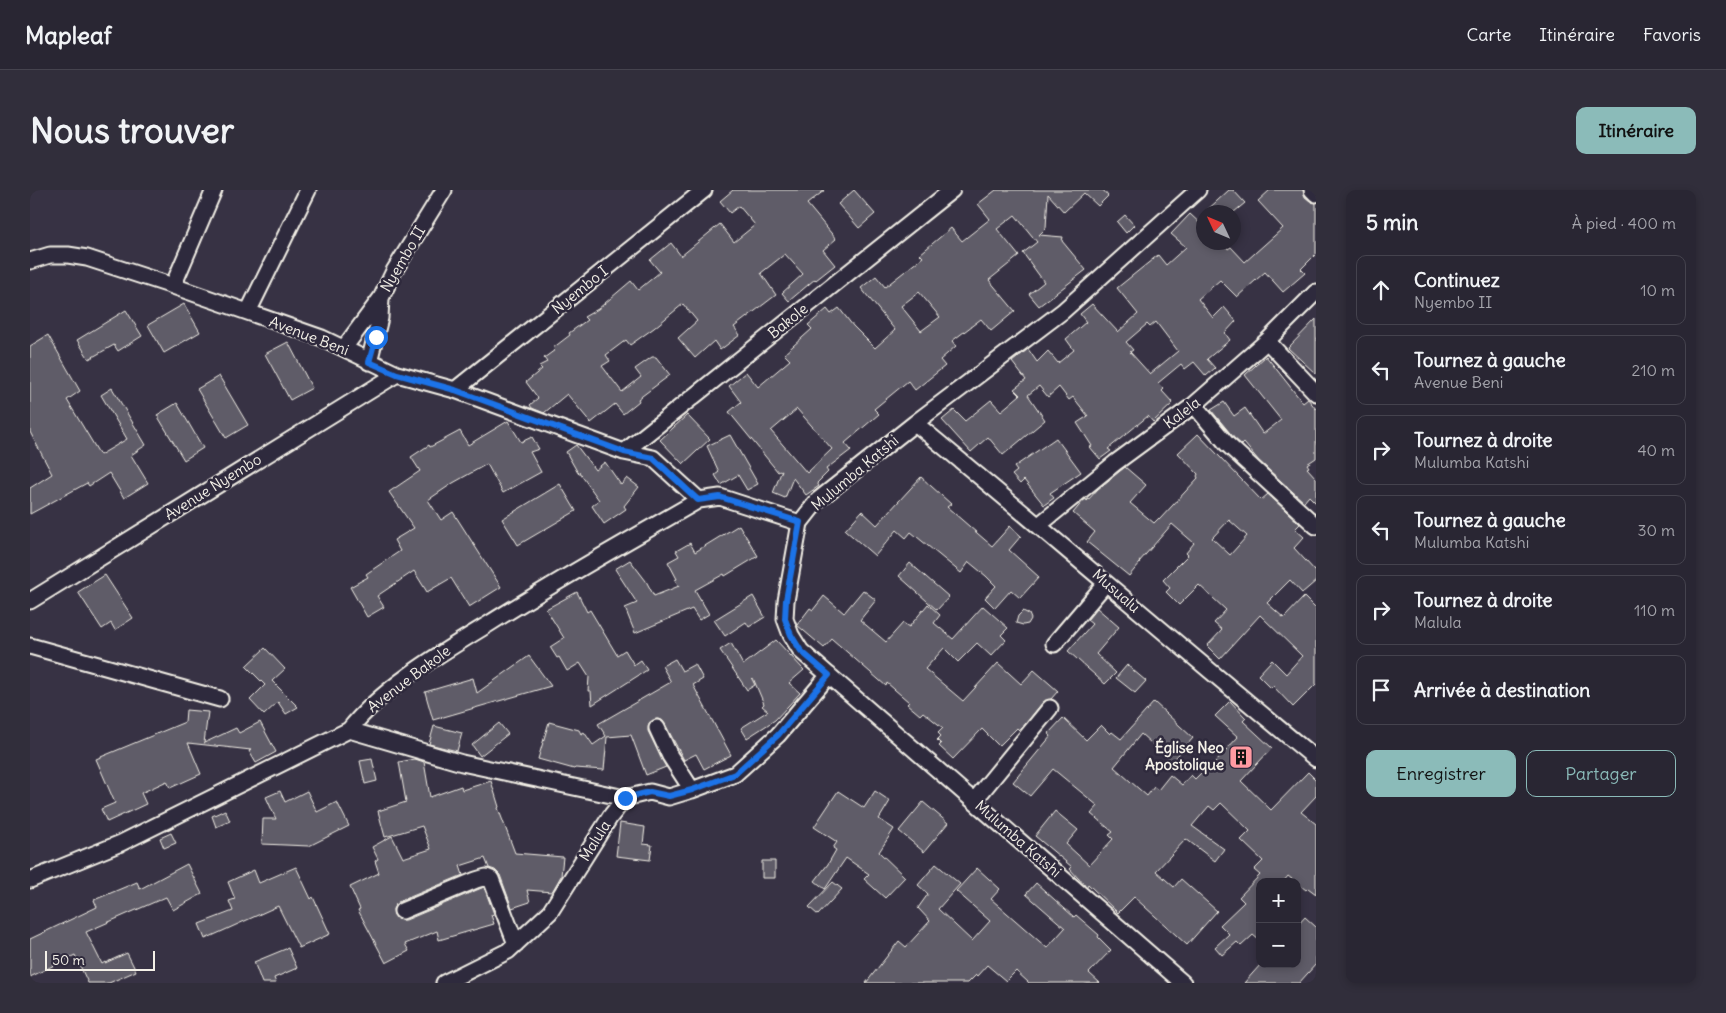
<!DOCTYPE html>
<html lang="fr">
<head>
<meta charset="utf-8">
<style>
  body { margin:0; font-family:Delius,sans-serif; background:#312e3b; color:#f1f3f6 }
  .controls { position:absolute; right:15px; bottom:15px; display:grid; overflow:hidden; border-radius:10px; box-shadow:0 2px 8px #0003 }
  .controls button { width:45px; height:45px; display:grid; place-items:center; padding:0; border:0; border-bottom:1px solid #45434e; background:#292633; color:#f1f3f6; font:25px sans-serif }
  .compass { position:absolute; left:1166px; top:15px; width:45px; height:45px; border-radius:50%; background:#292633; box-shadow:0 2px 8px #0003; rotate:314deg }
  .scale { position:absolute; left:15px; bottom:12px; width:110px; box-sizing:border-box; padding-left:5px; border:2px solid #f4f1e8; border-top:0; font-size:14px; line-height:18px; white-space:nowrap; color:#f4f1e8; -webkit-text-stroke:4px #2f2a3d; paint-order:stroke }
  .stop { position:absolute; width:15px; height:15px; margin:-11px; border:4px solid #1a73e8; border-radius:50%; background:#fff }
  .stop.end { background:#1a73e8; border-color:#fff; box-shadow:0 1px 5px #0008 }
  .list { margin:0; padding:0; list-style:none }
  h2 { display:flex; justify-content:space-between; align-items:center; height:65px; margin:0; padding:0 20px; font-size:21px }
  h2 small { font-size:16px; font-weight:400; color:#a5a5ac }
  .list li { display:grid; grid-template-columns:32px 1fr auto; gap:15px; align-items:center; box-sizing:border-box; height:70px; margin:0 10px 10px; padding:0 10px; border:1px solid #45434e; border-radius:10px }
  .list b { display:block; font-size:19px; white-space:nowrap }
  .list p { margin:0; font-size:16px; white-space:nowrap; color:#a5a5ac }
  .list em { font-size:16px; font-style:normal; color:#a5a5ac }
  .actions { display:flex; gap:10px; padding:15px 20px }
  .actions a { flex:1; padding:11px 0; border:1px solid #8bbbb9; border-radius:10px; text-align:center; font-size:18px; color:#8bbbb9 }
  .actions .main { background:#8bbbb9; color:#111 }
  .icon { flex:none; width:28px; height:28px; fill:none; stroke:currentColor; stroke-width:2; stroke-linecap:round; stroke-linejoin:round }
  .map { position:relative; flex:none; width:1286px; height:793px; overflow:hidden; border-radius:10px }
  header { display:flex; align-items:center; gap:30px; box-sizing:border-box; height:70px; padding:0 25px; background:#292633; border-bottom:1px solid #45434e }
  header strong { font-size:24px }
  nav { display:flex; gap:28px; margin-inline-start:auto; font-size:18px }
  .intro { display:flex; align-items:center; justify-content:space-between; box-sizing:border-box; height:120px; padding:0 30px }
  h1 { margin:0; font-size:35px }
  .button { padding:12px 22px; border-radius:10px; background:#8bbbb9; color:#111; font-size:18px; font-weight:700 }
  main { display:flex; gap:30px; padding:0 30px }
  aside { flex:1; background:#292633; border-radius:10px; box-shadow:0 2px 8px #0003 }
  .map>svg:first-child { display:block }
  .building { fill:#5f5c67; stroke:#f4f1e8; fill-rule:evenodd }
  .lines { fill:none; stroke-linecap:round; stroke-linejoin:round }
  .minor-casing { stroke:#f4f1e8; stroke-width:19 }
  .minor { stroke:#2f2a3d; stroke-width:15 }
  .route { stroke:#1a73e8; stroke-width:6 }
  .labels { text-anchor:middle; stroke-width:5; stroke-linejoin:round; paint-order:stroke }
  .street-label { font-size:15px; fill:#f4f1e8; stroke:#2f2a3d }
  .poi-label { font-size:15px; font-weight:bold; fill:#f4f1e8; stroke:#2f2a3d; text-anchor:end }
</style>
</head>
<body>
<header>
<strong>Mapleaf</strong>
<nav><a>Carte</a><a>Itinéraire</a><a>Favoris</a></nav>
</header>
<div class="intro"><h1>Nous trouver</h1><a class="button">Itinéraire</a></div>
<main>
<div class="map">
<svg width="1286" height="793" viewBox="0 0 1286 793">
  <rect width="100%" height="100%" fill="#373244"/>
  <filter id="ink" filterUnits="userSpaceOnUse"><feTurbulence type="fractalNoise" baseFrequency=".02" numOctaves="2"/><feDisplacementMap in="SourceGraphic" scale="10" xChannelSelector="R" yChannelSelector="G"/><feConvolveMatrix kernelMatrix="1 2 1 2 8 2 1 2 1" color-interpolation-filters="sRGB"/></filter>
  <g filter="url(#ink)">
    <path class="building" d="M703,0h92l-18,14 29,35 -13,11 12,15 -19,15 -1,-1 -26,22 -7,-8 21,-19 -18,-20 -24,19 15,22 -42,32 6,8 -20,15 -6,-9 -19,17 -17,-20 19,-17 -14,-17 -29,24 -24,17 -4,-5 -20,15 4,6 -8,5 20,26 19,-15 -6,-8 17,-12h4l14,18 -32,24 1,2 -16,13 -8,-10 -24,19 -24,-29 -23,19 -12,-5 -2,-3 8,-7 -12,-16 16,-13 -3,-3 8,-4 -3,-4 11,-8 -2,-2 17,-13 -1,-2 18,-13 -3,-3 14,-8 33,-28 7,9 22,-18 -10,-12 21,-17 10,13 39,-32 14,18 21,-17 -16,-19 -9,7 -10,-12z
      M824,0l21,24 -16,14 -21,-24z
      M966,0h107l5,6 -10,10 -14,-13 -20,19 -16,-18 -2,34 -7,7 24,2 -1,4 24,29 -47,36 -10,-12 15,-12 -21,-29 14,-11 -22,-27 -18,14 22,27 -30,24 26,31 -24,20 -10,-12 -29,22 4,5 -16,14 5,6 -30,24 -7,-9 -34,28 5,5 -34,29 6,7 -25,19 2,3 -11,11 2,3 -13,9 -13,-17 -8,20 -12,-5 9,-23 -4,2 -49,-60 12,-10 -12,-16 17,-14 12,15 32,-27 -6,-6 28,-25 -4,-4 19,-16 4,5 8,-6 14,18 22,22 20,-18 -34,-42 15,-12 9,11 38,-30 -3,-3 31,-26 11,13 28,-22 -12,-15zM889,102l21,25 -19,14 -20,-25zM767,219l35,40 -25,24 -36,-42z
      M1199,0h4l12,13 -11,9h-29z
      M1240,0h33l2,7 5,4 6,2v51l-15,15 4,4 -22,19 -18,-20 -28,25 -17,-17 -22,19 15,19 11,-11 12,14 -11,12 5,7 -23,19 8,9 -9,8 -12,-14 -9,7 -4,-5 -23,19 6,6 -2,2 11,12 -20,19 -5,-6 -40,33 3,2 -11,8 -10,-12 2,-1 -15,-23 11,-7 -15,-19 -4,3 -10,-13 -11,10 -9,-11 -11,9 17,25 -42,35 -15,-18 -17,15 -29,-32 12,-10 11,11 26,-21 10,11 19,-16 -6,-6 12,-9 -14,-18 16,-13 9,13 11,-11 10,12 16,-13 -8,-11 20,-17 -6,-8 12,-10 26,28 20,-18 -21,-26 41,-33 8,10 20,-18 -15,-13 19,-20 14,13v15h19l5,7 3,-2 14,15 38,-34 -25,-27zM1126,132l22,29 -28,23 -20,-22 3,-2 -7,-8 21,-18 3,3z
      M1095,25l9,10 -8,8 -9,-11z
      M154,114l16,28 -36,21 -16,-28z
      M96,120l16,26 -24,15 -4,-6 -25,14 -12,-19z
      M1286,129v55l-28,-26z
      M18,145l32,56 -13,9 33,55 27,-16 -26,-44 11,-7 34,57 -15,10 17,28 -24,15 -15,-25 -20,13 -2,-3 -57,31v-26l22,-14 -22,-42v-86z
      M258,152l24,46 -22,12 -25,-46z
      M1236,166l37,47 5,-4 8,10v49l-9,6 2,3 -2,1 9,10v25l-7,-7 -5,6 -45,-41 -15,-18 -2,2 -8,-7 -23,-28 13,-8 10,14 11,-8 18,26 18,-14 -36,-45z
      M189,186l29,49 -22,13 -29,-49z
      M147,213l26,45 -19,12 -27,-45z
      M657,225l23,24 -27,25 -23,-24z
      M478,231l13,21 11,-5 7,12 -9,3 11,20 -38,21 -16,-29 -34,19 -25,17 13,20 12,-8 48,75 -32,20 -18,-29 -24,14 -13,-21 -37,25 7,11 -17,10 -17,-30 18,-10 -2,-3 34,-23 -6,-11 20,-12 -25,-36 31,-21 -9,-14 18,-12 1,2 30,-16 8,14z
      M1168,244l63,66 7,-6 32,30 -5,5 9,8 -10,11 22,24v9l-14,12 -12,-13 -23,23 17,15 20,-21 12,12v75l-23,23 -20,-21 -2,2 -13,-13 14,-15 14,14 16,-18 -42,-41 -40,44 -13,-13 15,-16 -8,-7 12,-13 -27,-25 -20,20 -13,-13 4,-4 -7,-8 25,-25 -2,-2 8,-10 -22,-19 -33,38 1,1 -11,13 -42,-34 8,-10 -22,-19 10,-12 3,-2 1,2 11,-12 27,-22 21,18 -16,18 24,20 5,-5 1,1 38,-41 -1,-2 1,-2 -20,-21zM1199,330l18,16 -17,19 -18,-17z
      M700,245l28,49 -11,6 -9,-15 -17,10 -6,-10 4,-3 -12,-26z
      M1026,248l25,34 -31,21 4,5 -10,7 -20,-25 -4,4 -8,-9 5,-4 -3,-4z
      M546,255l19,25 10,-8 16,23 6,-7 12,9 -15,19 2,3 -22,15 -12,-18 7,-6 -20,-28 -1,1 -12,-21z
      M891,287l30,27 -4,3 45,39 18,-20 11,10 -12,14 30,27 -19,21 -9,-8 -16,18 -10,-10 11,-12 -10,-10 -17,-14 -8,11 -50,-41 -5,6 -9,-8 -22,26 -30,-26 17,-19 15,14z
      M530,294l16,27 -58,34 -16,-26z
      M709,335l19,31 -33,20 -1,-2 -29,16 14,24 -10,6 -7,-11 -57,24 -10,-25 12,-5 -22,-34 15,-9 16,21 8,15 25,-10 -4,-6 2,-1 -9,-17 11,-6 -3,-5 14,-8 5,9z
      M880,373l39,34 -12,13 -38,-34z
      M75,385l28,43 -18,12 -4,-7 -9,6 -24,-37z
      M833,400l13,10 -16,20 26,22 17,-19 6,4 19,-23 12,11 -6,8 19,16 30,-33 25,22 -7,7 5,5 -15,16 -14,-13 -19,19 -14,-14 -19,21 38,32 35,-38 23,21 13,-14 24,21 -7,8 -8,3 -20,25 -4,3 -2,-2 -18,18 -17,-17 -29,30 -14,-13 2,-2 -4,-4 4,-4 -3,-3 5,-5 -20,-16 -3,3 -13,-11 2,-2 -22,-19 -1,3 -54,-47 -8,9 -27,-23 13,-17 3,2 11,-14 20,17z
      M547,402l10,20 3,-2 27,45 8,-5 9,15 7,-5 6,10 -55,35 -1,-14h-3l1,-14 -9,-14 -13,8 -8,-14 -2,1 -7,-11 14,-9 -18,-29z
      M723,406l12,21 -16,10 -3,-5 -21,14 -11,-16z
      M1067,418l22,19 -23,27 20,19 -11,11 -37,-33 24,-27 -5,-4z
      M993,421l6,3 2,5 -3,5 -5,1 -7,-2 2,-7z
      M746,450l28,30 -15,13 11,10 -25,27 -28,18 -6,-10 27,-17 -6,-5 2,-2 -11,-26 -1,1 3,6 -8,5 -27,-40 11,-7 12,22z
      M235,458l20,21 -13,12 26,26 -12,7 -8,-12 -14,13 -14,-15 15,-15 -19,-19z
      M499,466l22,30 -118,34 -8,-28 48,-14 4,15z
      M645,469l7,12 13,-7 8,15 -10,6 38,70 -27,14 -8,-15 -12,6 -19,-36 -3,-4 -5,-1 -8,4 -1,8 18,36 -20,8 -15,-40 -24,2 -3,33 -29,-2 -1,1 -36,-10 11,-37 30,8 2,4 3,-2 9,13 13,-9 -8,-12 73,-42 -9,-16z
      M1097,475l19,16 -11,12 -19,-15z
      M1200,511l16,17 -3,3 29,27 -31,33 30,29 37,-38 8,8v16l-15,16 15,12v70l-8,-6 -2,2 -18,-14 -5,6h-23v59l-7,-6 -12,11 -4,-4 -15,13 -7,-8 14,-13 -9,-9 24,-23 -5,-5 21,-22 -6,-5 9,-9 -22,-21 9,-9 -29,-28 -7,7 -5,-4 -17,20 32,23 -9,12 -29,-22 -30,32 18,16 7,-8 36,32 -30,34 -53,-48 -16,16 -30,-29 -1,2 -9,-8 -8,-9 2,-2 -37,-31 20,-25 23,19 -12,14 23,21 24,-26 -4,-4 4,-3 -22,-18 7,-8 -45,-37 -23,27 -17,-14 38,-46 -3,-2 15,-16 23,22 15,-15 9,9 2,-2 9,7 33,-37 39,36 -21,24 -31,-28 -27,33 33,29 7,-9 4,3 12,-15 12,10 9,-10 4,4 6,-6 2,2 35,-38 -23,-21z
      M156,520l22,2 -4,31 32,-15 3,5 21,-11 16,30 -20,11 -7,-12 2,-1 -63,-7 13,31 -31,14 -3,-7 -26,12 5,11 -39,18 -6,-13 14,-6 -19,-44 89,-37z
      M469,533l9,11 -28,22 -8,-11z
      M404,536l28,7 -5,18 -28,-7z
      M342,569l5,22 -12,3 -5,-23z
      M385,569l9,3 6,35 31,-11 1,4 29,-9 8,26 -1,1 17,45 48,4 -2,19 -9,16 -25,-2 3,12 -18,6 -12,-33 -5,-5 -6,-2 -4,-10 -25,8 3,9 -65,27 -5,7 1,6 6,5h6l78,-33 10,27 -3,1 3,9 -55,16 -2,-9 -32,13 4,7 -23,12 -28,-53 2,-1 -10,-22 29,-14 -4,-12 3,-2 -6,-12 20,-11 11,22 28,-9 -9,-23 -37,11 -7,-26 28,-9 -7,-40z
      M250,601l5,11 22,-11 10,21 20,-10 12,24 -40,20 -47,-2 1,-25h13l-10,-22z
      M808,601l26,17 11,-17 15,10 -11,18 15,10 -15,23 26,25 -20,21 -21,-19 5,-5 -23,-16 -21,31 -10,-8 13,-17 8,-14 -3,-2 4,-6 -23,-15z
      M893,612l25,21 -24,29 -25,-21z
      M195,620l5,11 -14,6 -4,-11z
      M590,633l25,4 -2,17 9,1 -2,15 -34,-4z
      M141,643l5,10 -12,5 -4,-10z
      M732,671h13v17h-13z
      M157,674l15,30 -29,16 -7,-13 -80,35 16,32 3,-2v1l22,-10 9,18 -27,12h-21l-13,-28 -45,22v-38l67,-32 -3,-7 43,-18 3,7z
      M906,674l24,20 -22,25 34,32 18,-20 -34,-30 21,-23 23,21 -9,10 56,49 18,-20 -39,-34 10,-11 38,34 2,-2 23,20 -1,2 13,13 -22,23 11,10h-71l-13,-12 -10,10 -19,-16 -10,11 -1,-1 -8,8h-102l33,-42 7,6 24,-26 -12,-13 10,-14 -10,-9z
      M266,677l15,32 2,-2 17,37 -31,14 -21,-42 -73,33 -6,-15 34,-13 -4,-10 6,-2 -7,-17 26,-12 5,13z
      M803,692l9,7 -24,26 -9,-8z
      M1275,727l11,10v37l-17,19h-55l17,-19h36v-38z
      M258,758l9,20 -23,10 2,5h-14l-8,-21z"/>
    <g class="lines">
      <g class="minor-casing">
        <path id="minor" d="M1282,0l4,4
          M0,71l20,-6h18l19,3 86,28 149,52 75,36 58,16 169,62 29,6 46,42 21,-3 80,26
          M143,96l41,-96
          M218,122l60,-122
          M1237,151l49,52
          M314,158l37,-50
          M339,172l11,-44 1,-20 13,-27 50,-81
          M425,200l249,-200
          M1164,215l33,39 89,82
          M885,233c135,111 266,225 401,336
          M594,262l328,-262
          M1009,335l76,-62 79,-58 73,-64 49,-49
          M0,411l367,-227
          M1024,454l52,-61
          M0,456l190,53
          M627,538l13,28 22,34
          M319,540l113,33 163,35
          M944,611l76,-93
          M0,690l91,-37 228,-113c33,-42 92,-77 138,-105 69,-44 141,-84 212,-125
          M372,721l74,-31 10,-3 5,2 25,65
          M414,793l64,-32 42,-39 60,-95 15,-19 25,-6 19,5 23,-7 43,-16 43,-39 51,-60
          M1153,793l-382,-332 -10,-16 -6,-16 1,-18 14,-78 18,-23 97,-77 148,-112 135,-121"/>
      </g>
      <use href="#minor" class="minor"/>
    </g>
  </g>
  <g class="lines" filter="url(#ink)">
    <path class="route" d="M346,147l-7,25 28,12 58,16 169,62 29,6 45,42 22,-3 80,25 -14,78 -1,19 6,16 10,16 28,24 -51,60 -43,39 -43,16 -23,6 -19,-4 -25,6"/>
  </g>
  <defs>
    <g id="building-square" transform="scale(1.25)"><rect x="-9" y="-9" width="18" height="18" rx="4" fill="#ff9aa2" stroke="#2f2a3d"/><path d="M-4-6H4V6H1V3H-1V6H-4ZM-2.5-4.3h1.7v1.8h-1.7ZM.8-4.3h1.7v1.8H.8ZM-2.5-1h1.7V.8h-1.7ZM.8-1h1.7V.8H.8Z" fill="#111"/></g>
  </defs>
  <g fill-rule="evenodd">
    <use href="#building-square" x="1211" y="567"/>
  </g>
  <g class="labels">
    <g class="street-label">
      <text transform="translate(373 69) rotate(-60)" y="5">Nyembo II</text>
      <text transform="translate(550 100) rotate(-39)" y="5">Nyembo I</text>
      <text transform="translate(758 131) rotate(-39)" y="5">Bakole</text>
      <text transform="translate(279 146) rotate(21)" y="5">Avenue Beni</text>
      <text transform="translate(1152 223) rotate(-37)" y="5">Kalela</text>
      <text transform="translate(825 283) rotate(-40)" y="5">Mulumba Katshi</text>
      <text transform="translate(183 297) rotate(-32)" y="5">Avenue Nyembo</text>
      <text transform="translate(1086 401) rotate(41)" y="5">Musualu</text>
      <text transform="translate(379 489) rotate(-37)" y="5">Avenue Bakole</text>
      <text transform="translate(988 649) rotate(41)" y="5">Mulumba Katshi</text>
      <text transform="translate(565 651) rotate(-58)" y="5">Malula</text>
    </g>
    <g class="poi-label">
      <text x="1194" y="563">Église Neo<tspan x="1194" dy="17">Apostolique</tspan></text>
    </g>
  </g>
</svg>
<div class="controls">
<button>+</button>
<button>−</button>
</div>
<svg class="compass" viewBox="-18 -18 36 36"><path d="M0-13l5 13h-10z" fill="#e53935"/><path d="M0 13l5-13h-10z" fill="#a5a5ac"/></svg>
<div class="scale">50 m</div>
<div class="stop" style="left:346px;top:147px"></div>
<div class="stop end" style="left:595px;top:608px"></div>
</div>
<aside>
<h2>5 min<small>À pied · 400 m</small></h2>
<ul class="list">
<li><svg class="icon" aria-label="ahead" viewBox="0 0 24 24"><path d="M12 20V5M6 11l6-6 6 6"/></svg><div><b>Continuez</b><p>Nyembo II</p></div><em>10 m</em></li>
<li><svg class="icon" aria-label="left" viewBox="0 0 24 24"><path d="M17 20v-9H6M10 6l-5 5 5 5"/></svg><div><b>Tournez à gauche</b><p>Avenue Beni</p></div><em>210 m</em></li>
<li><svg class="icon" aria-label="right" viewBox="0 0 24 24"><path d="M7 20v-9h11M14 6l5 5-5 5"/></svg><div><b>Tournez à droite</b><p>Mulumba Katshi</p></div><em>40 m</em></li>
<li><svg class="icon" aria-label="left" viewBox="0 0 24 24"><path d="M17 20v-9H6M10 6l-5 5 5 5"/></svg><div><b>Tournez à gauche</b><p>Mulumba Katshi</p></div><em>30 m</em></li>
<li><svg class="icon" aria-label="right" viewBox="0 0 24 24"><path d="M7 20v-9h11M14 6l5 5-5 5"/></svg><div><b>Tournez à droite</b><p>Malula</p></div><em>110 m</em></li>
<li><svg class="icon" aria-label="arrive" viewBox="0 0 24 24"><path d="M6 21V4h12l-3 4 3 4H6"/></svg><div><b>Arrivée à destination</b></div></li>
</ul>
<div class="actions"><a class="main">Enregistrer</a><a>Partager</a></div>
</aside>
</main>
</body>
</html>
